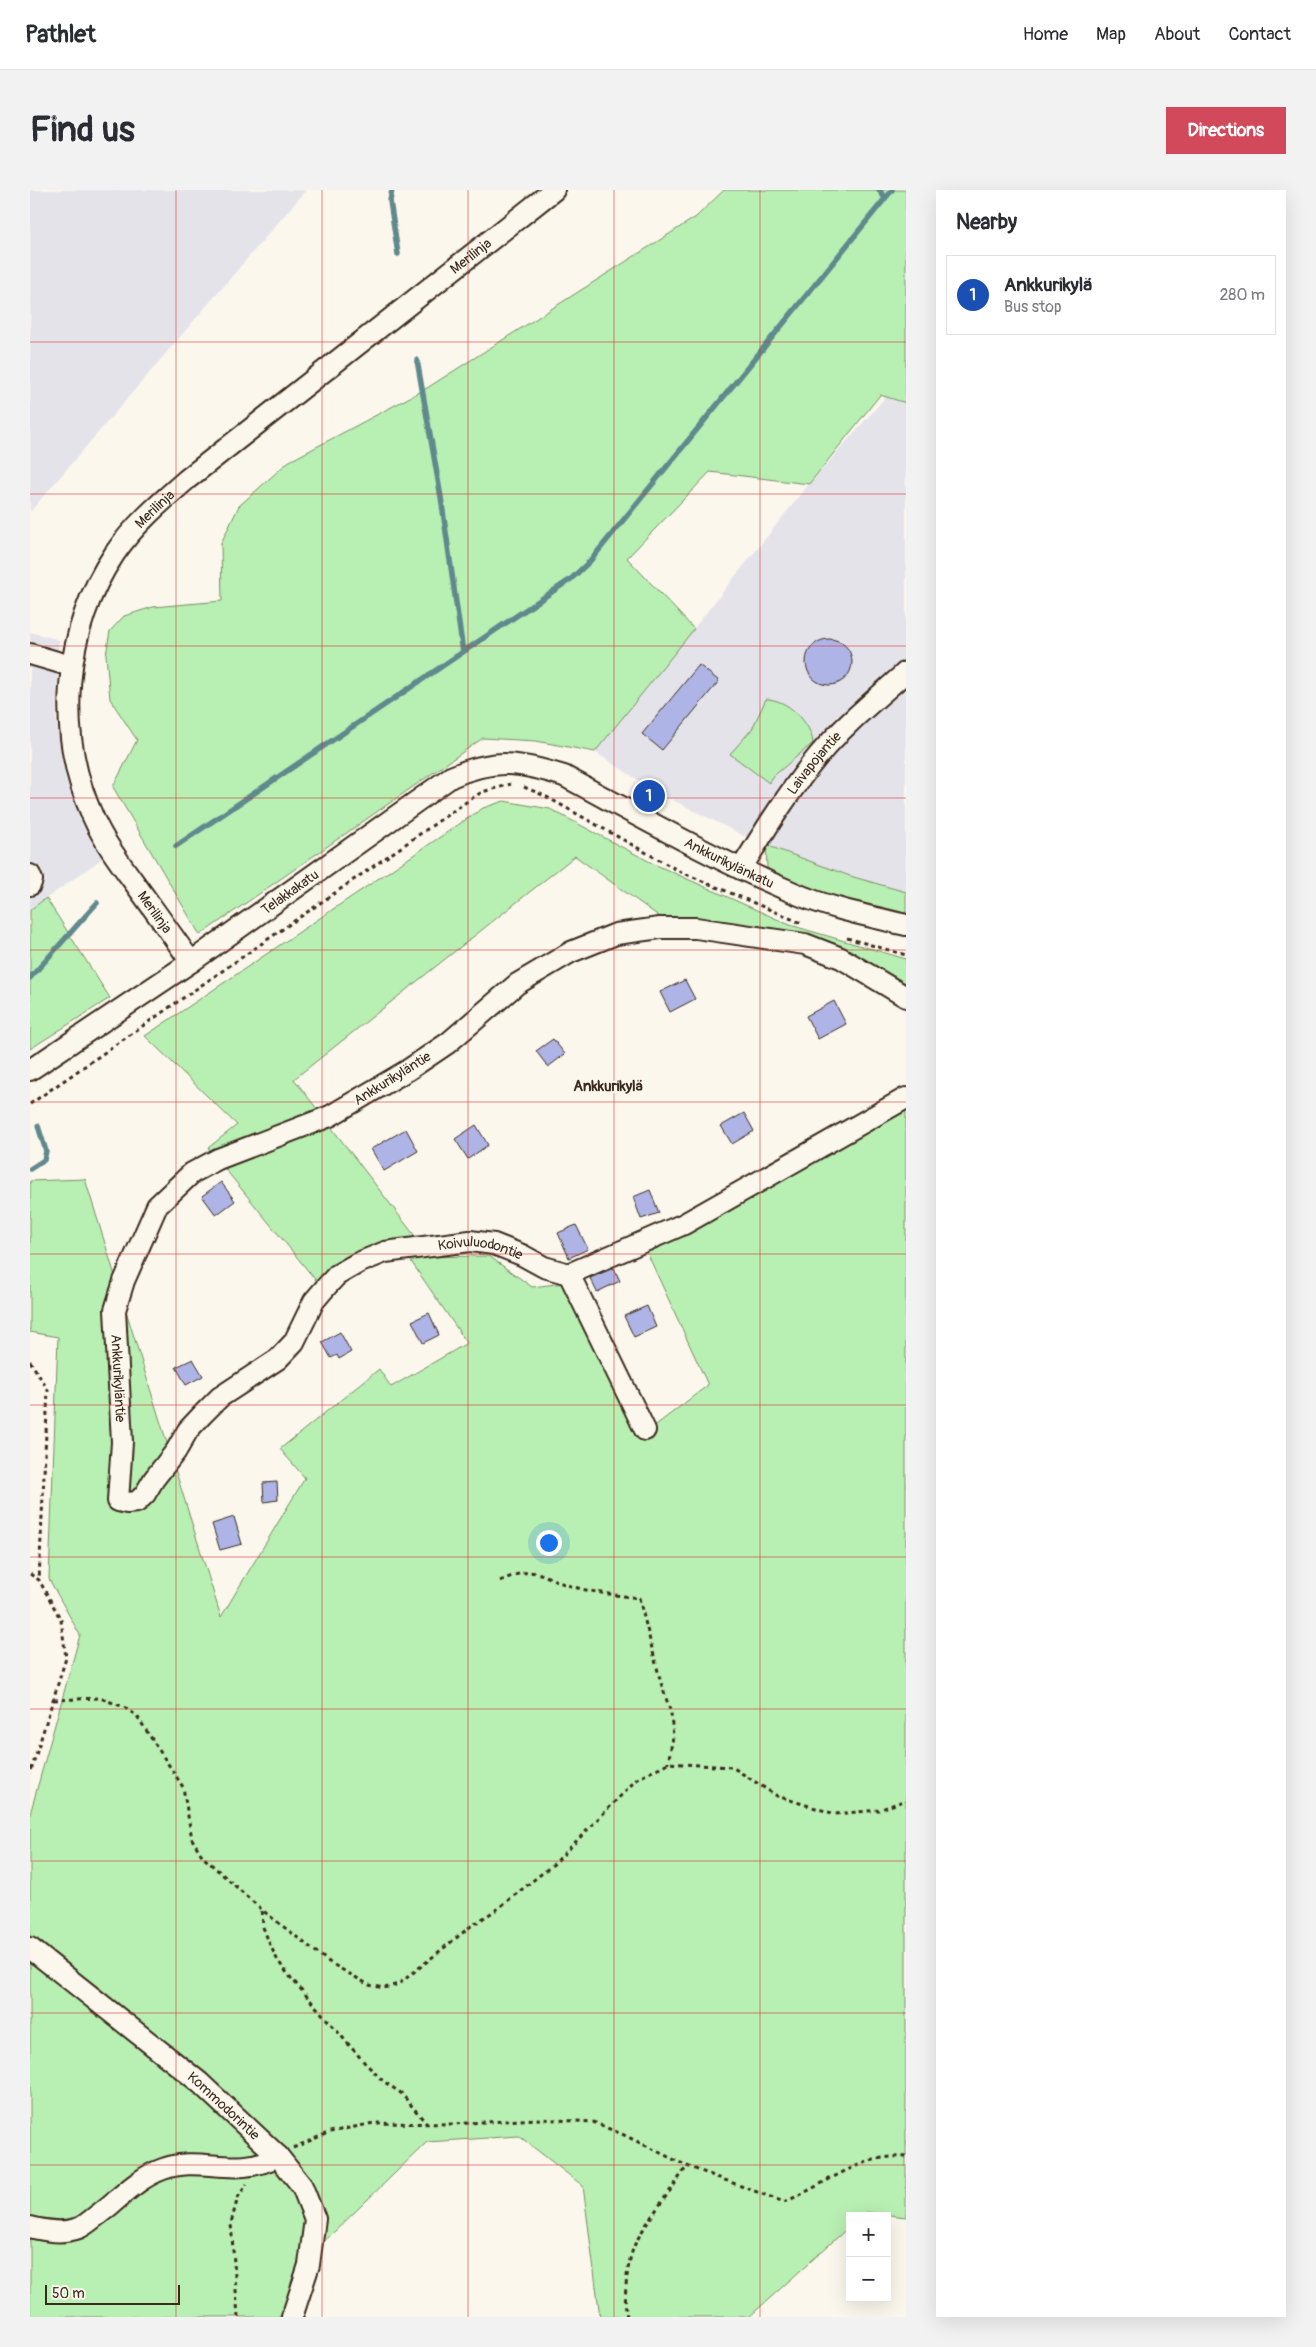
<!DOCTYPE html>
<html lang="en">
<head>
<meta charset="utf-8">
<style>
  body { margin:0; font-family:Pangolin,sans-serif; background:#f2f2f3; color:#2b2b33 }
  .controls { position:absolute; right:15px; bottom:15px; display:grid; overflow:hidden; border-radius:0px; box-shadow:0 5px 20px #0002 }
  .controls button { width:45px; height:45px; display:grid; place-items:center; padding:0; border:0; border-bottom:1px solid #e1e1e2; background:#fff; color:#2b2b33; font:25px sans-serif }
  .scale { position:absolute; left:15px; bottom:12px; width:135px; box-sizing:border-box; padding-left:5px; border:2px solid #3b2a1e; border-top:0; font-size:14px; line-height:18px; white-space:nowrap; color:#3b2a1e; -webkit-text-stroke:4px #fbf7ec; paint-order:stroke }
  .you { position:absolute; left:518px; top:1352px; width:18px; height:18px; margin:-12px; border:4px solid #fff; border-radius:50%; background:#1a73e8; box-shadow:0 0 0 8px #1a73e833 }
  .badge { display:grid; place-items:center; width:32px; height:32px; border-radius:50%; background:#d1495b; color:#fff; font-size:16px; font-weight:700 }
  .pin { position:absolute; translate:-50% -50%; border:2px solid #fff; box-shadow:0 1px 5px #0006 }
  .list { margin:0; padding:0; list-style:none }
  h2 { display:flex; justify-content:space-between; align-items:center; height:65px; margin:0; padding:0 20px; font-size:21px }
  h2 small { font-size:16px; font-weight:400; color:#7c7c81 }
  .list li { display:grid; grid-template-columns:32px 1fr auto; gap:15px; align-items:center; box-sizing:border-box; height:80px; margin:0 10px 10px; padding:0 10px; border:1px solid #e1e1e2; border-radius:0px }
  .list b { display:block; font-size:19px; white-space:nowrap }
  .list p { margin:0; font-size:16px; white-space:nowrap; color:#7c7c81 }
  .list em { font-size:16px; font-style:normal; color:#7c7c81 }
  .map { position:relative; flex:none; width:876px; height:2127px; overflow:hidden; border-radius:0px }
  header { display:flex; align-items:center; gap:30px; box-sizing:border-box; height:70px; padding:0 25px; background:#fff; border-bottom:1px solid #e1e1e2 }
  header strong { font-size:24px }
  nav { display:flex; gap:28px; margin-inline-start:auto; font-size:18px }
  .intro { display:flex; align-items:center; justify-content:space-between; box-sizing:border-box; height:120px; padding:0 30px }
  h1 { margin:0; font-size:35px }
  .button { padding:12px 22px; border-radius:0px; background:#d1495b; color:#fff; font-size:18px; font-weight:700 }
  main { display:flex; gap:30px; padding:0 30px }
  aside { flex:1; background:#fff; border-radius:0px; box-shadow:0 5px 20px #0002 }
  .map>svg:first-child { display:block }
  .built { fill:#e4e3ea }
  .green { fill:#b8efb2; stroke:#7a8c68 }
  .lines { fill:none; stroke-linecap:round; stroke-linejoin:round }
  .stream { stroke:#61898e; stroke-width:5.5 }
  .building { fill:#aeb4e5; stroke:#3b2a1e }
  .minor-casing { stroke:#3b2a1e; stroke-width:24 }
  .path { stroke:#3b2a1e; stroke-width:3; stroke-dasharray:4 4; stroke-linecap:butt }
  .minor { stroke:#fbf7ec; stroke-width:20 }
  .grid { fill:none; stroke:#d62828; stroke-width:1; stroke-opacity:0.55 }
  .labels { text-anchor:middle; stroke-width:4; stroke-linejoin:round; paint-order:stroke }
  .street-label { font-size:14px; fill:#3b2a1e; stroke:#fbf7ec }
  .neighbourhood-label { font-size:15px; font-weight:bold; fill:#3b2a1e; stroke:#fbf7ec }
</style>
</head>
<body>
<header>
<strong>Pathlet</strong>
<nav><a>Home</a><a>Map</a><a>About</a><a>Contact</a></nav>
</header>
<div class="intro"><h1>Find us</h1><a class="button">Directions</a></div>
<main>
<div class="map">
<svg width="876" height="2127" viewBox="0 0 876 2127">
  <rect width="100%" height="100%" fill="#fbf7ec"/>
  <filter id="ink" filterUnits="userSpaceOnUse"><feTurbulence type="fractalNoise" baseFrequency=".02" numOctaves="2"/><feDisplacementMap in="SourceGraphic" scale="10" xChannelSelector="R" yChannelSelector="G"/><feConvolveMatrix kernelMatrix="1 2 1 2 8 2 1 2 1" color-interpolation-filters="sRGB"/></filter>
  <g filter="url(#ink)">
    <path class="built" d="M0,0h276l-276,322z
      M876,184v518l-56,-16 -102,-38 -93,-47 -60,-39 214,-268z
      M0,442l29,8 -3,79 9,49 17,53 21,37 -73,52z"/>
    <path class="green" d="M694,0h182v213l-26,-8 -71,89 -99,-12 -83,86 67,71 -99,123 -59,-11 -53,-3 -283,197 -87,-148 24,-47 -27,-41 -4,-44 4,-24 14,-15 29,-9 69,-6 -1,-58 18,-37 49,-44 139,-74 269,-171z
      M736,509c21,0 45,23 47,44l-42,35 -2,5 -39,-29 22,-25z
      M474,611l46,8 104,55 136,61 116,34v34l-87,-48 -152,-23 -92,-66 -281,223 124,161 -100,43 -110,-135 29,-23 -92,-89 338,-228z
      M736,655l84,31 56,16v21c-42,-11 -104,-20 -139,-45z
      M16,708l64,100 -80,51v-139z
      M876,917v1110l-41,-5 -4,4h-11v10l-101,91h-149l-17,-131 -64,-50 -92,6 -126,122 -18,53h-253v-503l50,-179 -31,-56 9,-242 -28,-5v-151l55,-2 136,438 84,-139 -25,-29 99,-80 12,18 76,-44 -59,-86 81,-1 43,31 32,-4 75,155 69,-53 -64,-139z"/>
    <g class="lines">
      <path class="stream" d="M362,0l-2,11 8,53
        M849,0l6,8
        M387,170l24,137 22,155
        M146,656l395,-267 19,-18 302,-371
        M0,788l67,-75
        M0,979l14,-9 2,-9 -8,-25"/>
    </g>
    <path class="building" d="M776 472a23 23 0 1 1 46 0a23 23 0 1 1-46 0Z
      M669,475l20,16 -57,69 -20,-16z
      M655,790l10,19 -25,13 -10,-20z
      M804,811l12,23 -28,15 -12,-23z
      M523,849l12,15 -17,13 -12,-16z
      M714,923l10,18 -22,13 -11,-18z
      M446,935l12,20 -20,14 -13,-20z
      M376,939l12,22 -34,20 -13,-22z
      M191,992l14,19 -19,14 -14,-19z
      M620,1000l9,23 -18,6 -8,-22z
      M546,1035l12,24 -19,9 -11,-25z
      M584,1078l6,13 -23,11 -7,-14z
      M617,1116l9,21 -22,10 -10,-21z
      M399,1123l10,22 -16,8 -11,-22z
      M310,1142l11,20 -12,7 -2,-4 -6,3 -9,-16z
      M163,1169l10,17 -17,9 -10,-18z
      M247,1292l1,18 -14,2 -1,-19z
      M204,1327l8,27 -22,6 -8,-26z"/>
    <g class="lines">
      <g class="minor-casing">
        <g id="minor">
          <path d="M0,464l41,12"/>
          <path id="s1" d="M711,679c24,-39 48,-78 77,-113 26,-31 58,-57 88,-84"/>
          <path d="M0,685l2,5 -2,5"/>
          <path id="s2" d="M161,772c-18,-26 -37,-52 -55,-77 -16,-22 -32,-43 -43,-68 -38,-84 -30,-187 22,-264 19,-28 46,-51 71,-73l368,-290"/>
          <path id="s3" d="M876,807l-65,-39 -36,-14 -109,-16h-36l-44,6 -45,18 -54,32 -69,59 -40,27 -78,46 -112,43 -26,14 -35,33 -33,75 -9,29 7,132 -4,59 9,2 10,-1 8,-8 9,-15 22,-28 12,-21 15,-16 17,-17 58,-38 16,-17 20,-41 12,-14 11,-12 21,-12 27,-11 85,-11 24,3 28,11 22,12 25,7 115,-50 222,-126"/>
          <path id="s4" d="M0,880l161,-108 260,-185c44,-19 68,-15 113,-1 75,40 150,83 228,116 36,16 76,24 114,33"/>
          <path d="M539,1084l76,156"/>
          <path id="s5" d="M0,1758l169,134 79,74 24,30 13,33 -6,46 -17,52"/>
          <path d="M0,2037c16,4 33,7 49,1 5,-2 11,-7 16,-11 23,-16 40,-38 68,-48 39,-14 72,10 115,-13"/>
        </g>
      </g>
      <path class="path" d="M494,597l21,9 134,75 122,52
        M817,748l59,17
        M0,914l439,-304 13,-8 29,-8
        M0,1171l18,29 -9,190
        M0,1384l9,6 22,40 5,38 -36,116
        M470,1391c40,-18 38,-4 74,6 21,6 43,8 65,11l22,85 10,30 2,24 -5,26
        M24,1510l46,-2 24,9 13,9 46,71 9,52 11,18 59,53 67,52 40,23 15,3 15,-4 72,-58 25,-16 59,-47 82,-84 31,-16 64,4 45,29 58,18 44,-4 27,-10
        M232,1721l1,16 7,18 8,16 13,17 73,84 19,19 18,12 25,30
        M263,1958l37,-16 44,-9 77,1 88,-5 54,3 31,13 63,31 97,36c40,-16 77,-49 122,-45
        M208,2127l-7,-94 7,-26 9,-13
        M597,2127c-4,-18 0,-56 8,-73 14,-27 35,-52 52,-78"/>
      <use href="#minor" class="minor"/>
    </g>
  </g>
  <path class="grid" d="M146,0v2127M292,0v2127M438,0v2127M584,0v2127M730,0v2127M0,152h876M0,304h876M0,456h876M0,608h876M0,760h876M0,912h876M0,1064h876M0,1215h876M0,1367h876M0,1519h876M0,1671h876M0,1823h876M0,1975h876"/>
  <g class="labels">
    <g class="street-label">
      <text dy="5" stroke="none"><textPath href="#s2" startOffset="916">Merilinja</textPath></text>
      <text dy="5" stroke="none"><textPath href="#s2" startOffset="511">Merilinja</textPath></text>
      <text dy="5" stroke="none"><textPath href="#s1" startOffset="129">Laivapojantie</textPath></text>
      <text dy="5" stroke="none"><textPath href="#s4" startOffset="816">Ankkurikylänkatu</textPath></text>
      <text dy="5" stroke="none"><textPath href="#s4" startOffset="315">Telakkakatu</textPath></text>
      <text transform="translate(125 722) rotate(54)" y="5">Merilinja</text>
      <text transform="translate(362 888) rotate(-32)" y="5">Ankkurikyläntie</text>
      <text dy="5" stroke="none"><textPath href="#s3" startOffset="1624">Koivuluodontie</textPath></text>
      <text dy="5" stroke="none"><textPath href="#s3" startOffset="1024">Ankkurikyläntie</textPath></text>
      <text dy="5" stroke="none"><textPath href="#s5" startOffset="250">Kommodorintie</textPath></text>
    </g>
    <g class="neighbourhood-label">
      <text x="578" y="901">Ankkurikylä</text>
    </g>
  </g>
</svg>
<div class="controls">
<button>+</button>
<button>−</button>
</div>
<div class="scale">50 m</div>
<div class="you"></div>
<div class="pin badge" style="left:619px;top:606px;background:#1a4fb4">1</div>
</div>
<aside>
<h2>Nearby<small></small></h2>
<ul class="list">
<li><span class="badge" style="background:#1a4fb4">1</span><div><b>Ankkurikylä</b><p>Bus stop</p></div><em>280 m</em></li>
</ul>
</aside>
</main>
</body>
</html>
